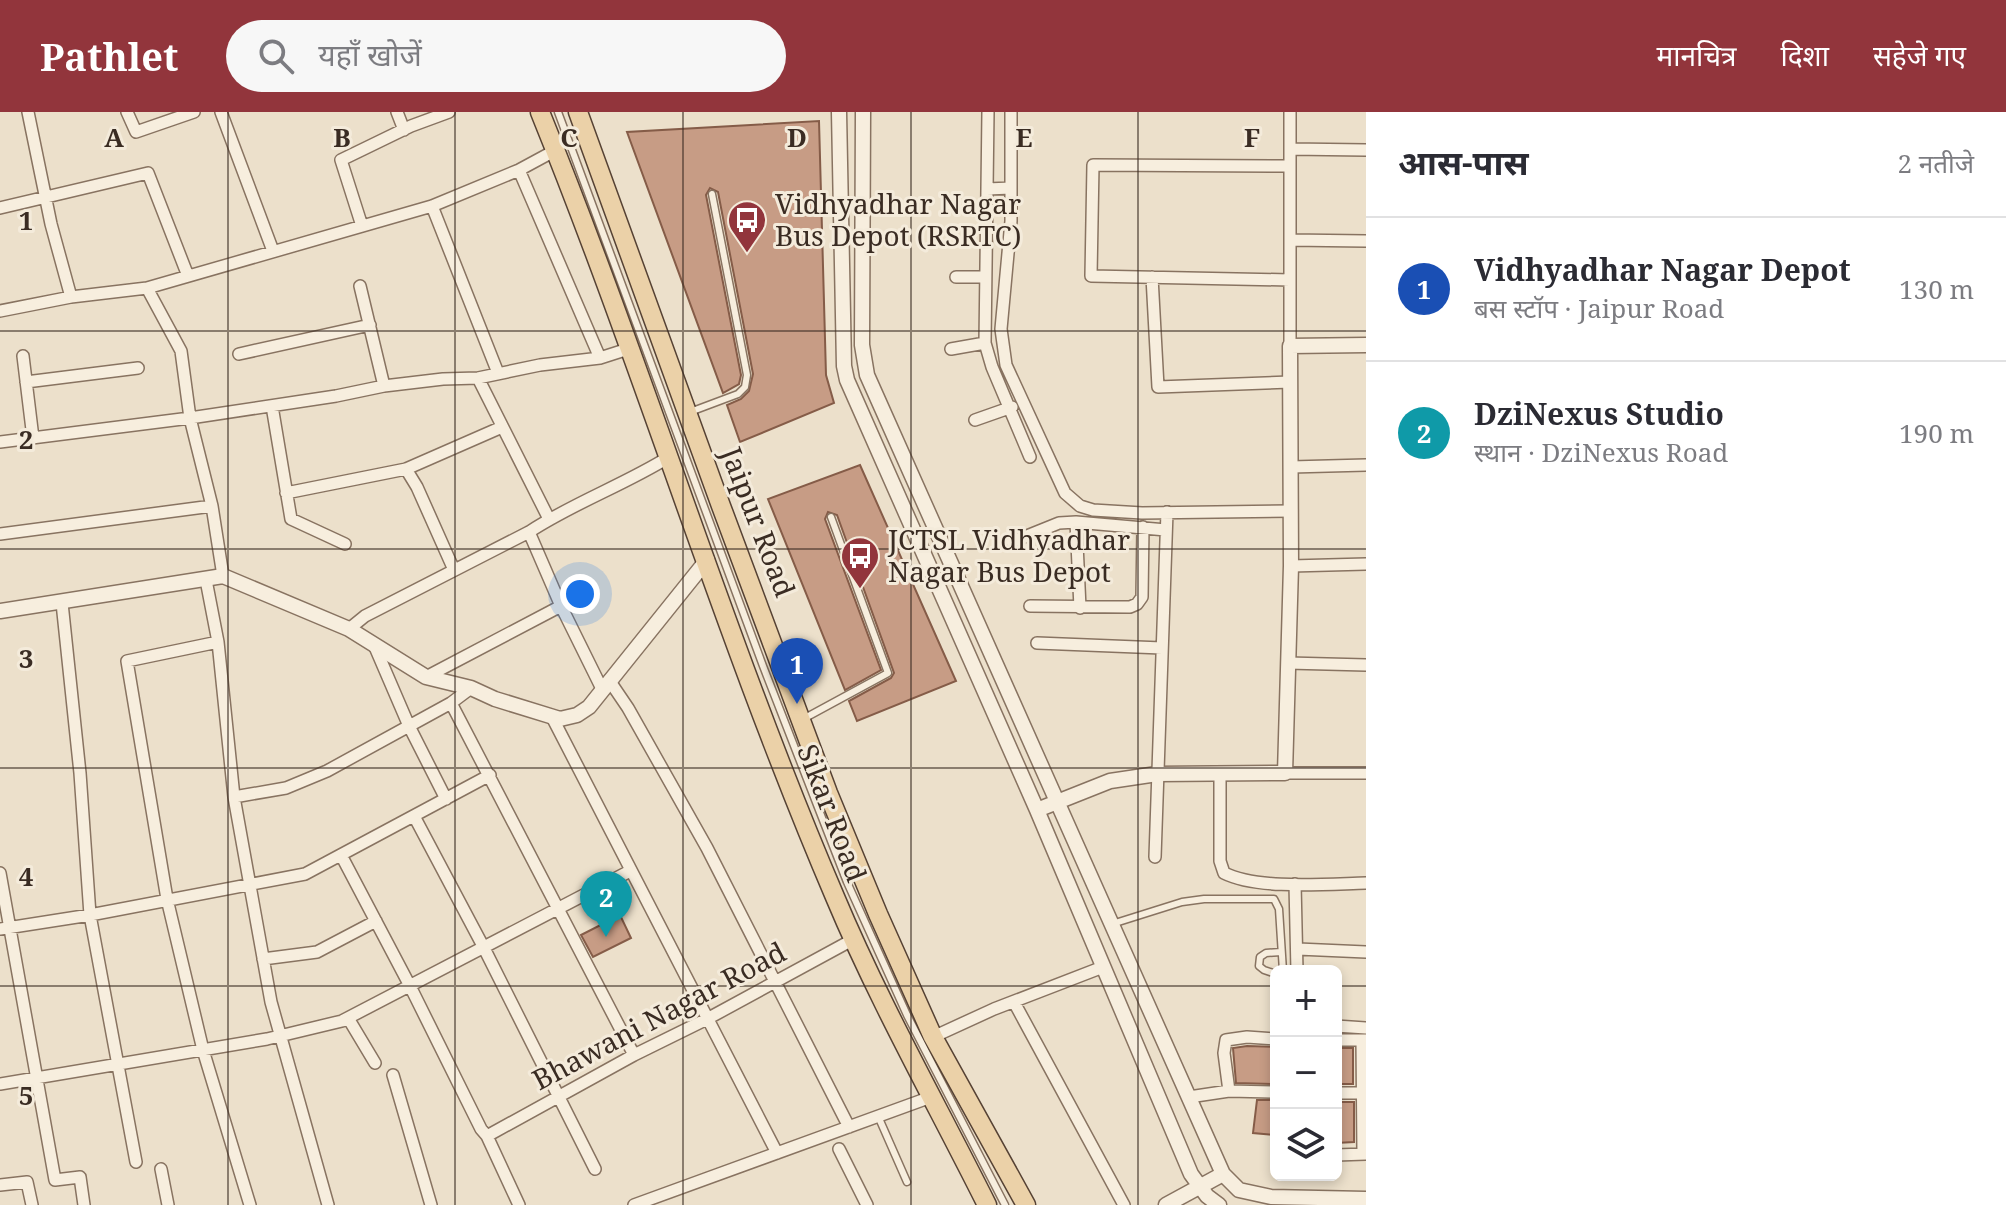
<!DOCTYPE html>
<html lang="hi">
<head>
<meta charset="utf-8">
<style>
  body { margin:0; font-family:"Noto Serif","Noto Sans Devanagari",serif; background:#f7f7f7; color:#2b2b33 }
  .controls { position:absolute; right:24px; bottom:24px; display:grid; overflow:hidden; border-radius:12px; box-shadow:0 4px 12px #0003 }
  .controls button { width:72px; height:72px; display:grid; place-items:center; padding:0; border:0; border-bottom:2px solid #e1e1e2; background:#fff; color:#2b2b33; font:40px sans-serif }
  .you { position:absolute; left:580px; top:482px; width:28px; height:28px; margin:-20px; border:6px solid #fff; border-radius:50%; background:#1a73e8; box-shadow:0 0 0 12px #1a73e833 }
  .badge { display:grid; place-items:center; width:52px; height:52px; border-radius:50%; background:#92353c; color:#fff; font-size:26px; font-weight:700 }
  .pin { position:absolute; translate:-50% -66px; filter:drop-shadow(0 2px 4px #0008) }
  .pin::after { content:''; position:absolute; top:42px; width:28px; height:24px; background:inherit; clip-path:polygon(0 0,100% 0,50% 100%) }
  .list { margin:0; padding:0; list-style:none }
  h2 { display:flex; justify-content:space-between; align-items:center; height:104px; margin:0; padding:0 32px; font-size:34px }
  h2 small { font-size:26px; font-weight:400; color:#7c7c81 }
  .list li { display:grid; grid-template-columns:52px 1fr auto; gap:24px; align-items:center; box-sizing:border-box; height:144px; padding:0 32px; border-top:2px solid #e1e1e2 }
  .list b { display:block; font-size:30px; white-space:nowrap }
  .list p { margin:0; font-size:26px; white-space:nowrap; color:#7c7c81 }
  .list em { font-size:26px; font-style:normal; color:#7c7c81 }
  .icon { flex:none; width:44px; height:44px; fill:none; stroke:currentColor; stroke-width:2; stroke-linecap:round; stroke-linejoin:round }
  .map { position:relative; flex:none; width:1366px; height:1093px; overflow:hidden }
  header { display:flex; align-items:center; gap:48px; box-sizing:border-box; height:112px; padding:0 40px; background:#92353c; color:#fff }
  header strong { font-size:38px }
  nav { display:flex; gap:44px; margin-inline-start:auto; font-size:28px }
  .search { width:560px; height:72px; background:#f7f7f7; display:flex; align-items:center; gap:20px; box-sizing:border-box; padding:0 28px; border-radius:44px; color:#7c7c81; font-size:30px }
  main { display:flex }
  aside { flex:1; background:#fff }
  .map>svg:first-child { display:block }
  .building { fill:#c79c85; stroke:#855c48; stroke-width:2 }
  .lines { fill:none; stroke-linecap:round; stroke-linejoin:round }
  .service-casing { stroke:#887361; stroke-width:9 }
  .minor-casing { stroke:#887361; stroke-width:14 }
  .tertiary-casing { stroke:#887361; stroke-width:17 }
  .primary-casing { stroke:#564234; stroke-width:21 }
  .service { stroke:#f7eede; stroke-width:6 }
  .minor { stroke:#f7eede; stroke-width:11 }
  .tertiary { stroke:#f7eede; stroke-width:14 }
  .primary { stroke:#ebd1a8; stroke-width:18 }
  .grid { fill:none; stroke:#3a2c23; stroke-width:2; stroke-opacity:0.55 }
  .labels { text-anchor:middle; stroke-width:6; stroke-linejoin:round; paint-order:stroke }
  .poi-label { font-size:28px; fill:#3a2c23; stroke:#f4ebdb; text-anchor:start }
  .street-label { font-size:28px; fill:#3a2c23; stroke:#f4ebdb }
  .grid-label { font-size:26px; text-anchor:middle; font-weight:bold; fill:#3a2c23; stroke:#f4ebdb; stroke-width:6; stroke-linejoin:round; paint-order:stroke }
</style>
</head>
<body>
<header>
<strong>Pathlet</strong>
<div class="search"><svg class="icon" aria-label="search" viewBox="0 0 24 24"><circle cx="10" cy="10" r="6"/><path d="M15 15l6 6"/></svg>यहाँ खोजें</div>
<nav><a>मानचित्र</a><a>दिशा</a><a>सहेजे गए</a></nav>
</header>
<main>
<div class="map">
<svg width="1366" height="1093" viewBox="0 0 1366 1093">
  <rect width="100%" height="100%" fill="#ece0cb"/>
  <path class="building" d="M819,9l7,254 8,28 -94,39 -13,-37 14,-6 8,-8 4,-17 -35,-182 -8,-4 -4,7 35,180 -2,9 -16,9 -96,-261z
    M860,353l96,216 -99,40 -8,-20 42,-23 3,-5 -57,-158 -9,-3 -3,7 56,151 -36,20 -77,-191z
    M620,803l11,23 -38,19 -12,-22z
    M1247,934l29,1v37l-40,-1 -3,-35z
    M1336,936h17v36h-17z
    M1257,988h19v35l-23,-2z
    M1336,990h18v40l-18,1z"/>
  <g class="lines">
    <g class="service-casing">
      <path id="service" d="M558,0l205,554 84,216 60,133 98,190
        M690,300l48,-18 7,-7 2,-12 -35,-181
        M805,606l83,-45 -57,-156
        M1112,812l70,-22 22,-3h70l5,10 4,62
        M1276,862l-12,-4 -5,-4 1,-9 6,-4 15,-1
        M878,1004l29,66"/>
    </g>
    <g class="minor-casing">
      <path id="minor" d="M28,0l23,112 20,73
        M127,0l9,20 58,-20
        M221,0l52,139
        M397,0l7,18
        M988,0l-3,231 7,24 38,90
        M1011,0v109l-10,108 5,36 59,128 15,13 13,4 49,3 149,-2
        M1290,37l76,1
        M519,58l81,188
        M987,77l24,-1
        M432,94l66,167
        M0,96l148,-35 40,103
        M362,114l-21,-66 70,-34 38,-14
        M1290,128l76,1
        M956,165h28
        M1152,165l6,110 132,-5
        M1290,168l-199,-4 2,-111 197,1
        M360,174l24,100
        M147,176l34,63 9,67 22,88 11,70
        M0,199l71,-14 76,-9 285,-82 87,-36 37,-20
        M1290,234v-234
        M951,237l34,-6
        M239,242l131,-29
        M23,244l10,82
        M478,266l71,141
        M26,270l112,-14
        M272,294l19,113 54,25
        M975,308l37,-13
        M0,330l190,-24 146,-22 48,-10 59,-7 35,-1 62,-13 60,-7 28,-9
        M1291,355l75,-2
        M406,357l11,18 37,83
        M286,381l120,-24 96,-42
        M1076,410l4,86
        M529,420l32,74 41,83
        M0,422l212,-28
        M1012,430l47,-19 17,-1 90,8
        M1291,454l75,-2
        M206,468l12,62 16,155 37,205 57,203
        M62,491l18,170 10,142 46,247
        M1030,494l100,1 7,-3 5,-7 1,-70
        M349,517l16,-13 164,-84c44,-29 95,-47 140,-75
        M218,530l-91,19 40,238 36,151 47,155
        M1037,531l125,5
        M375,535l34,79 37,73
        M1288,551l78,2
        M426,565l135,-71
        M609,568l19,28 79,140 142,279
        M451,591l183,352
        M552,605l225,436
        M1285,661h81
        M1220,664v85l4,12c34,17 103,11 142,10
        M234,685l52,-9 41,-17 124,-68 20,-15
        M414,704l70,132 111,221
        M341,743l69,131 71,143 6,7 32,69
        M1155,745l12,-345
        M0,761l55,307 25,-3 4,28
        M1295,772l2,87
        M0,817l90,-14 215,-41 185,-99
        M1298,837l68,3
        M263,847l54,-7 59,-31
        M1014,890l110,203
        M348,906l27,45
        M1336,914l30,2
        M933,925l61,-28 109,-42
        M1336,928h30
        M1362,928l1,114
        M393,963l38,130
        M0,972l267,-45 75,-18 288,-150
        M1229,979l-5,-38 2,-13 21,-3 29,2
        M1336,981h30
        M1189,985l40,-6 47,1
        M487,1024l147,-81 73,-36 147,-80
        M839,1037l28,56
        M1336,1043l30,-1
        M161,1057l7,36
        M0,1073l27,-3 5,23
        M634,1093l297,-108"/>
    </g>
    <g class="tertiary-casing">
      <path id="tertiary" d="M839,0l5,254 3,14 190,430 154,364 16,22 12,9
        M863,0l-1,233 5,30 356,799 16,16 32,7 95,2
        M0,499l223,-35 126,53 77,48 45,11 24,11 65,20 17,-4 12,-8 118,-147
        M1037,698l73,-29 47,-7 128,-1 6,-207 -1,-220 76,-1
        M1166,1093l57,-31"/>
    </g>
    <g class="primary-casing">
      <path id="primary" d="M540,0c105,259 185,528 295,785 44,105 101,206 152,308
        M578,0l143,394 107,287 50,121 55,123 93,168"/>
    </g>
    <use href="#service" class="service"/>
    <use href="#minor" class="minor"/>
    <use href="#tertiary" class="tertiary"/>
    <use href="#primary" class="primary"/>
  </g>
  <path class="grid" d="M228,0v1093M455,0v1093M683,0v1093M911,0v1093M1138,0v1093M0,219h1366M0,437h1366M0,656h1366M0,874h1276M1336,874h30"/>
  <defs>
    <g id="bus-pin" transform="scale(2)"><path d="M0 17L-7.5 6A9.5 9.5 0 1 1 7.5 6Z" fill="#92353c" stroke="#f4ebdb"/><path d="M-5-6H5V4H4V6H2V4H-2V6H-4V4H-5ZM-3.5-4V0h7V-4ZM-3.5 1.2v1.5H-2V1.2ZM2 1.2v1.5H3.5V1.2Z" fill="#fff"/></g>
  </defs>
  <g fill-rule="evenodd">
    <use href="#bus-pin" x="747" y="108"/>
    <use href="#bus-pin" x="860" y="444"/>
  </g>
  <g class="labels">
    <g class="poi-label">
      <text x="775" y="102">Vidhyadhar Nagar<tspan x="775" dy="32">Bus Depot (RSRTC)</tspan></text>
      <text x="888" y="438">JCTSL Vidhyadhar<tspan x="888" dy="32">Nagar Bus Depot</tspan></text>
    </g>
    <g class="street-label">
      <text transform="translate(758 410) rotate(69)" y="10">Jaipur Road</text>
      <text transform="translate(832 701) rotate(69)" y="10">Sikar Road</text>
      <text transform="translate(659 904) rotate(-28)" y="10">Bhawani Nagar Road</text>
    </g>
  </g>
  <g class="grid-label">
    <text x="114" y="35">A</text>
    <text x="342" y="35">B</text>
    <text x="569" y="35">C</text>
    <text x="797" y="35">D</text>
    <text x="1024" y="35">E</text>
    <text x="1252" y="35">F</text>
    <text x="26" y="118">1</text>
    <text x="26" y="337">2</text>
    <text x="26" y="556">3</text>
    <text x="26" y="774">4</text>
    <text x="26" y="993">5</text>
  </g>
</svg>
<div class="controls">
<button>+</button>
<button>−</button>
<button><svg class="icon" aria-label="layers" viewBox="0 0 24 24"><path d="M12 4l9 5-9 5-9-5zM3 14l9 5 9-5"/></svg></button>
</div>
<div class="you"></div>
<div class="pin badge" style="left:797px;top:592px;background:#1a4fb4">1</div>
<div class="pin badge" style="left:606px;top:825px;background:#0f9aa8">2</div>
</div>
<aside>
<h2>आस-पास<small>2 नतीजे</small></h2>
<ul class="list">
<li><span class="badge" style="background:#1a4fb4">1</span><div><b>Vidhyadhar Nagar Depot</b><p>बस स्टॉप · Jaipur Road</p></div><em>130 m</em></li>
<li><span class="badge" style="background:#0f9aa8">2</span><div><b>DziNexus Studio</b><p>स्थान · DziNexus Road</p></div><em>190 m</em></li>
</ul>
</aside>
</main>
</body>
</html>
